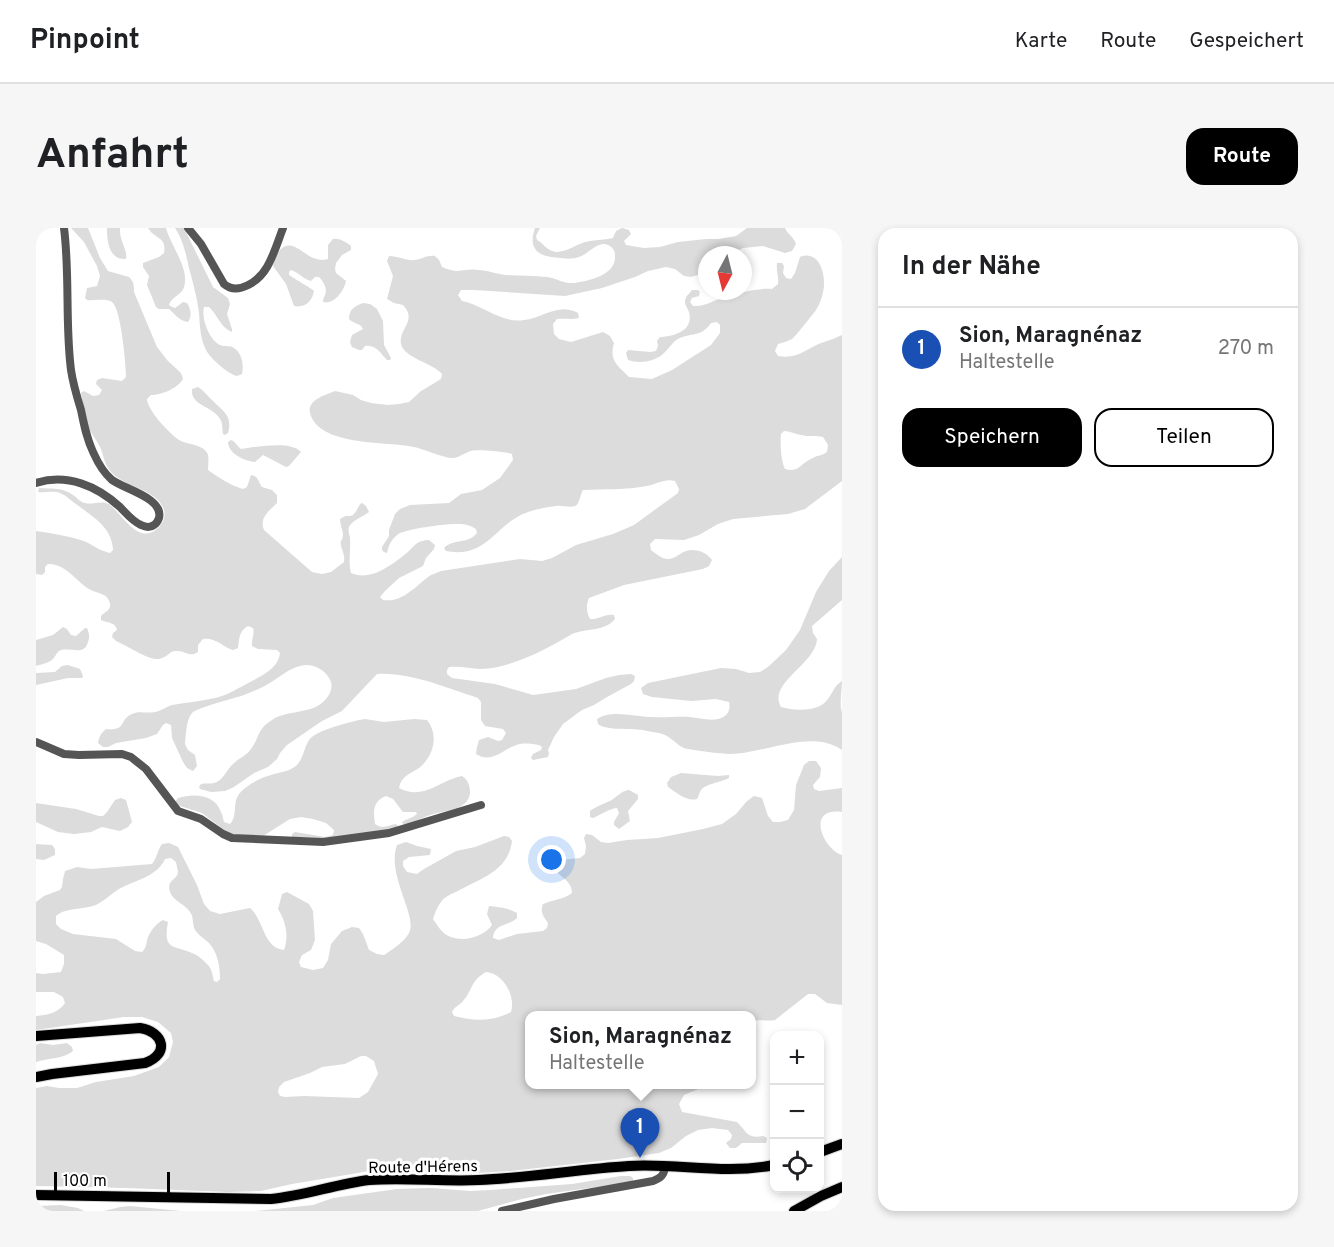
<!DOCTYPE html>
<html lang="de">
<head>
<meta charset="utf-8">
<style>
  body { margin:0; font-family:Overpass,sans-serif; background:#f6f6f6; color:#202124 }
  .controls { position:absolute; right:18px; bottom:18px; display:grid; overflow:hidden; border-radius:12px; box-shadow:0 3px 9px #0003 }
  .controls button { width:54px; height:54px; display:grid; place-items:center; padding:0; border:0; border-bottom:2px solid #e0e0e0; background:#fff; color:#202124; font:30px sans-serif }
  .compass { position:absolute; left:662px; top:18px; width:54px; height:54px; border-radius:50%; background:#fff; box-shadow:0 3px 9px #0003; rotate:187deg }
  .scale { position:absolute; left:18px; bottom:15px; width:116px; box-sizing:border-box; padding-left:6px; border:3px solid #000; border-top:0; font-size:16px; line-height:21px; white-space:nowrap; color:#000; -webkit-text-stroke:4px #fff; paint-order:stroke }
  .you { position:absolute; left:516px; top:632px; width:21px; height:21px; margin:-15px; border:4px solid #fff; border-radius:50%; background:#1a73e8; box-shadow:0 0 0 9px #1a73e833 }
  .badge { display:grid; place-items:center; width:39px; height:39px; border-radius:50%; background:#000; color:#fff; font-size:20px; font-weight:700 }
  .pin { position:absolute; translate:-50% -50px; filter:drop-shadow(0 2px 3px #0008) }
  .pin::after { content:''; position:absolute; top:32px; width:21px; height:18px; background:inherit; clip-path:polygon(0 0,100% 0,50% 100%) }
  .popup { position:absolute; left:489px; top:783px; width:231px; height:78px; box-sizing:border-box; display:grid; place-content:center; border-radius:12px; background:#fff; filter:drop-shadow(0 2px 4px #0005); font-size:20px; white-space:nowrap; color:#757577 }
  .popup b { font-size:22px; color:#202124 }
  .popup::after { content:''; position:absolute; left:50%; top:100%; margin-left:-12px; border:12px solid transparent; border-top-color:#fff }
  .list { margin:0; padding:0; list-style:none }
  h2 { display:flex; justify-content:space-between; align-items:center; height:78px; margin:0; padding:0 24px; font-size:26px }
  h2 small { font-size:20px; font-weight:400; color:#757577 }
  .list li { display:grid; grid-template-columns:39px 1fr auto; gap:18px; align-items:center; box-sizing:border-box; height:84px; padding:0 24px; border-top:2px solid #e0e0e0 }
  .list b { display:block; font-size:22px; white-space:nowrap }
  .list p { margin:0; font-size:20px; white-space:nowrap; color:#757577 }
  .list em { font-size:20px; font-style:normal; color:#757577 }
  .actions { display:flex; gap:12px; padding:18px 24px }
  .actions a { flex:1; padding:14px 0; border:2px solid #000; border-radius:18px; text-align:center; font-size:21px; color:#000 }
  .actions .main { background:#000; color:#fff }
  .icon { flex:none; width:33px; height:33px; fill:none; stroke:currentColor; stroke-width:2; stroke-linecap:round; stroke-linejoin:round }
  .map { position:relative; flex:none; width:806px; height:983px; overflow:hidden; border-radius:18px }
  header { display:flex; align-items:center; gap:36px; box-sizing:border-box; height:84px; padding:0 30px; background:#fff; border-bottom:2px solid #e0e0e0 }
  header strong { font-size:28px }
  nav { display:flex; gap:33px; margin-inline-start:auto; font-size:21px }
  .intro { display:flex; align-items:center; justify-content:space-between; box-sizing:border-box; height:144px; padding:0 36px }
  h1 { margin:0; font-size:42px }
  .button { padding:15px 27px; border-radius:18px; background:#000; color:#fff; font-size:21px; font-weight:700 }
  main { display:flex; gap:36px; padding:0 36px }
  aside { flex:1; background:#fff; border-radius:18px; box-shadow:0 3px 9px #0003 }
  .map>svg:first-child { display:block }
  .green { fill:#dcdcdc; fill-rule:evenodd }
  .lines { fill:none; stroke-linecap:round; stroke-linejoin:round }
  .major-casing { stroke:#dbdbdb; stroke-width:12 }
  .minor { stroke:#555; stroke-width:8 }
  .major { stroke:#000; stroke-width:10 }
  .labels { text-anchor:middle; stroke-width:6; stroke-linejoin:round; paint-order:stroke }
  .street-label { font-size:16px; fill:#000; stroke:#fff }
</style>
</head>
<body>
<header>
<strong>Pinpoint</strong>
<nav><a>Karte</a><a>Route</a><a>Gespeichert</a></nav>
</header>
<div class="intro"><h1>Anfahrt</h1><a class="button">Route</a></div>
<main>
<div class="map">
<svg width="806" height="983" viewBox="0 0 806 983">
  <rect width="100%" height="100%" fill="#fff"/>
  <path class="green" d="M35,0h17l12,30 8,13 21,6c5,5 5,8 5,15l23,55 10,13 14,13 2,6c-5,9 -21,16 -32,16l-4,4c1,12 22,34 32,41 8,5 26,4 29,15 1,4 0,10 0,15 10,7 23,16 35,19l4,-2 4,-12c8,1 7,7 11,12l10,3 5,5v8c-8,8 -18,15 -13,27l48,42 10,2 9,-2 13,-10c1,-7 -1,-9 -3,-16 -1,-9 1,-2 2,-11 0,-5 -3,-10 -3,-16 11,-8 10,5 20,-15l2,-1 4,3 3,6c-6,5 -17,8 -20,15 -1,2 0,8 1,10 1,12 -2,25 1,36 20,9 42,-9 57,-21 3,-3 7,-8 11,-10 2,-1 7,-2 10,-2l6,5 -1,4 -8,9 -3,8 -24,12 -14,13 -5,6 3,3c19,3 32,-13 45,-23 4,-3 9,-4 13,-6l79,-12 22,2 10,-3 24,-13 37,-11 21,-9 44,-32 1,-4 -4,-8c-10,-3 -18,3 -28,5 -21,4 -42,3 -64,4 -3,4 -3,14 -8,16 -5,2 -14,-1 -19,0 -9,1 -19,3 -28,6 -33,11 -40,47 -82,39l-2,-3c10,-10 23,-3 33,-15l-1,-4c-6,-4 -11,-5 -18,-5 -10,-1 -50,5 -58,9 -8,5 -11,11 -13,20l-3,-1 -2,-2v-3l7,-11v-6l6,-16 5,-5 10,-4 39,-2 12,-9 21,-4 18,-12 13,-18 -1,-6c-5,-2 -36,-5 -41,-3 -5,1 -11,6 -17,7 -9,1 -30,-9 -40,-11 -27,-6 -95,0 -104,-34 -3,-13 15,-18 25,-22l18,4 8,5 10,3 17,2 11,-1 10,-2 12,-11 20,-12 1,-5c-9,-11 -38,-16 -41,-30 -3,-15 17,-23 2,-39l-9,-2 -7,-4 6,-23 -6,-15 2,-5c9,0 17,5 26,4 8,-1 11,-5 20,-4l4,4 3,7c18,8 20,1 36,3 9,0 18,4 28,5 13,1 27,0 41,2 9,1 17,7 27,6 15,-2 43,-8 41,-28 0,-6 -5,-11 -12,-11 -9,1 -15,10 -24,13 -6,2 -12,2 -18,1 -21,-1 -34,-7 -26,-30h5l-4,8 1,4c6,3 9,9 15,11 10,4 23,-6 33,-9 9,-2 19,-2 28,-4l3,-7 6,-3 7,2 2,4 -7,7 2,4 18,3 16,-1 18,-5 28,-3h13l17,-3 11,-8h38c3,7 9,9 11,16l-4,7 -7,2 -22,-7 -20,2 -14,7h-22v17l-16,5 -7,-1 -9,-7 -9,-2 -18,4 -13,6 -33,11 -37,8 -91,-6h-13l-3,5 4,6c21,4 40,23 62,19 19,-2 35,-18 54,-7l1,5c-8,2 -14,0 -22,1l-4,5 1,10 5,5 12,3 32,-10 7,4 4,7c-5,18 3,22 15,34l23,2 20,-9 39,-25 9,-12v-8l-3,-3 -6,1c-10,15 -20,9 -33,16 -6,3 -9,10 -14,14 -9,9 -25,11 -36,7l-2,-7 2,-3 22,2 6,-1 2,-5 -1,-5 3,-4c14,-1 34,-6 29,-25 -2,-5 -6,-9 -3,-14 0,-2 5,-6 6,-8h6l2,2 -1,4 -7,2 -2,4 3,4c12,1 21,-6 32,-9 15,-4 31,-9 47,-8l6,-5c1,-7 -2,-13 -1,-21h5l2,3 -1,7 3,5 5,1 4,-6 5,-16c20,-8 27,20 23,35 -1,6 -4,13 -7,18 -3,4 -21,27 -24,29 -4,2 -10,4 -14,5l-3,7 3,5c20,4 28,-8 46,-14 6,-2 12,-4 18,-7v146l-37,28 -17,5 -55,5 -15,5 -19,11 -15,5 -29,-1 -5,5 1,6c5,4 11,9 17,9 7,0 12,-6 18,-8 10,-3 20,1 26,9l-3,6 -6,3 -79,16 -35,13c-3,6 -3,14 1,21 8,1 15,-6 24,-4l1,4c-11,13 -29,9 -43,15 -4,2 -8,5 -12,7 -23,13 -52,27 -79,28 -10,0 -21,-3 -32,-2l-2,3v4l5,4 43,6 38,11 43,-6 30,-11 13,-3 12,-1 4,2 -1,5 -3,3 -24,13 -13,8 -12,5 -19,14 -9,13 -6,13 1,3 -1,4 -15,3 -2,-2 2,-4 8,-4 1,-3 -3,-2c-6,-1 -13,-2 -19,-1 -16,3 -27,21 -44,10l1,-7 2,-7 9,-3 10,4 4,-1 4,-7 -3,-4 -18,-3 -4,-6v-18l-3,-4c-31,-10 -68,-26 -101,-24l-35,37 -20,10 -35,24 -7,8 -3,6 -9,8 -14,6 -20,14 -9,4 -14,1 -11,-3 -1,-2 2,-3c4,-1 9,0 13,-1 9,-2 13,-14 19,-19 6,-6 13,-8 18,-15 9,-12 6,-20 21,-29 14,-10 39,-6 51,-18 6,-5 10,-13 8,-20 -4,-11 -15,-17 -25,-17 -14,1 -22,9 -33,16 -9,6 -19,10 -29,14 -9,3 -48,13 -52,18 -6,7 -6,22 -7,31l3,6 7,5 2,11 -4,5 -6,-3 -4,-6 -11,-24 -1,-13 -5,-2 -3,2 -6,9 -11,4 -30,5 -8,4h-5l-5,-4c1,-6 3,-10 8,-14 22,2 12,-9 26,-15 7,-4 15,0 23,-2 6,-1 11,-5 17,-7 17,-3 34,-4 50,-9 7,-2 14,-7 21,-10 13,-8 35,-15 37,-33l-3,-3 -19,-1 -6,-3c-1,-6 3,-12 1,-18l-5,-2c-9,5 -9,13 -10,22l-5,2c-11,-3 -17,-13 -30,-11l-5,6v7c-9,6 -13,-2 -22,-1 -7,0 -9,7 -17,8 -12,1 -31,-13 -43,-18l-4,-4 1,-4 4,-3c-1,-8 -10,-7 -16,-10v-4c5,-5 12,-7 8,-15 -2,-7 -11,-8 -16,-10 -16,-7 -26,-28 -45,-27l-3,3v5l-3,3 -6,-1v-43c16,2 32,5 48,10 9,4 16,10 26,12l3,-3c-1,-23 -20,-33 -37,-46 -6,-4 -11,-10 -19,-12 -7,-1 -13,1 -19,0l1,-4c13,1 23,-1 34,7 4,2 6,7 12,8 8,2 15,-3 24,1 15,12 30,43 50,23 4,-5 7,-10 5,-17 -7,-21 -37,-22 -52,-37 -7,-7 -8,-15 -11,-24 -3,-7 -8,-13 -12,-20 -5,-10 -6,-25 -8,-36l3,-2 9,5 6,-1 3,-5 -6,-6 1,-4 5,-2 20,3 4,-4c0,-12 -5,-69 -14,-75 -6,-4 -18,-1 -25,-2l-2,-2 2,-10 10,-2 3,-10 -3,-10 -13,-24zM748,203c6,0 11,3 17,4 8,2 14,0 22,2l5,8 -1,7c-5,4 -9,3 -14,6 -13,5 -13,15 -28,11 -4,-7 -5,-26 -4,-35z
    M71,0h13c-1,13 8,22 6,31 -17,1 -19,-17 -19,-31z
    M112,0h18c4,16 24,41 18,59 -2,8 -12,9 -15,18l3,2 3,1 8,-6 4,1c4,6 5,13 1,19 -9,-1 -13,-8 -19,-13h-10l-3,-2 -9,-22 2,-9 -6,-9v-4l16,-6 5,-4c3,-17 -9,-13 -16,-25z
    M139,0h8l2,2 28,57 15,11 2,6 -3,10 5,15v3c-11,-4 -15,-18 -23,-25h-5c-3,11 5,33 16,38 4,2 10,0 14,3 8,5 10,17 8,26l-5,2c-9,-2 -27,-18 -31,-26 -6,-12 -6,-24 -7,-37 -2,-16 -6,-30 -10,-45 -3,-14 -6,-28 -14,-40z
    M297,11c6,-1 13,3 18,7v4l-9,5 -6,8 -1,6 1,4 10,8c-2,10 -12,24 -23,21 0,-3 1,-5 2,-7 3,-6 -2,-14 -6,-18h-4l-4,4c-8,-2 -13,-9 -20,-11l-2,2v3c6,4 22,13 25,16 -2,11 -9,17 -20,15l-8,-22 -13,-18c1,-7 3,-12 8,-17 15,-13 26,16 47,10v-14z
    M327,75l7,1 7,5 6,12 1,24 7,13 -1,2h-3c-6,-6 -11,-16 -22,-14l-3,4h-3l-7,-3 -2,-5 2,-7 11,-6c-2,-6 -10,-5 -14,-10 0,-10 6,-13 14,-16z
    M162,159c6,4 9,8 14,13 11,11 21,16 16,33l-3,2 -2,-1c-1,-5 0,-11 -3,-15 -7,-13 -30,-13 -28,-30z
    M195,212c5,2 6,6 10,9 15,-2 50,-9 60,3l-12,14 -3,1 -23,-12 -8,7c-11,-1 -27,-9 -27,-20z
    M806,329v43l-30,26 1,7 4,6c-1,25 -50,44 -36,68 13,4 38,5 46,-7 6,-7 7,-14 15,-19 0,9 -3,24 0,31v38c-30,-22 -79,4 -112,4 -6,0 -41,-4 -46,-6 -7,-3 -12,-10 -19,-13 -6,-3 -15,-3 -22,-5 -13,-2 -36,1 -45,-6l-1,-5c15,-10 38,-2 55,-2 13,1 26,-1 38,0 9,1 19,4 28,2 9,-2 13,-8 11,-17l-13,-3 -25,2 -39,-4 -9,-3 -2,-6 7,-5 73,-15 15,1 13,4 11,-1 8,-5 18,-17 14,-20 16,-38 13,-21z
    M27,399l4,2 4,6 5,1 9,-8h2c2,5 3,9 1,14 -4,15 -19,4 -29,9 -3,2 -3,5 -6,8 -4,4 -11,5 -17,7v-26l17,-5z
    M32,437l12,4 3,7 -1,2h-14l-32,7v-12l19,-1 7,-6z
    M329,491l19,3 30,-3 13,1c12,15 7,36 -8,48 -9,6 -18,8 -20,20 25,13 41,-8 63,-12 6,4 8,9 8,17 -2,18 -25,17 -40,22 -9,3 -18,10 -27,9l-1,-2c4,-3 11,-4 15,-8l-1,-2h-13l-10,-13 -7,-3c-13,5 -13,15 -11,28 8,6 13,1 21,0l2,2 -1,1 -53,16 -23,-5 -29,-1v-3l3,-2 30,5 8,-2 1,-5 -8,-7 -13,-4 -12,-2 -11,2 -27,17h-26l-9,-3 -26,-20 -25,-8 -2,-3 3,-4c16,-5 37,-4 43,14 2,4 2,7 3,10l6,2c8,-8 2,-20 9,-30 7,-9 21,-16 32,-19 8,-3 19,-3 26,-10 6,-6 7,-17 12,-25 7,-10 44,-19 56,-21z
    M773,533h7l5,7 -1,9 -7,8 1,4 5,2 23,-3v24c-37,-5 -19,37 0,43v150l-15,-2 -12,-9h-7l-33,26c-8,2 -17,-2 -24,3v-7h-222v68l179,1 -24,10 -5,9 3,8 55,10c10,10 10,17 26,14l4,2 -1,5h-24l-6,5h-6l-4,-5 5,-4 1,-4 -4,-5 -16,-2 -14,2 -12,6 -15,12 -12,5 -41,6 -107,12 -33,2 -108,-2 -78,13 -31,7 -33,1 -102,-4 -90,-2v-98l11,-2 12,2h18l19,-6 38,-6 25,-9 10,-10 4,-15 -2,-9 -13,-11 -16,-5h-18l-88,13v-14c12,-1 22,-3 29,-13l-2,-6 -9,-5h-18v-19l7,1 18,-2 3,-8v-9l-18,-11 -10,-3v-39l8,-6 16,-6 2,-3 1,-8 2,-8 12,-4 14,2 61,-5c5,-6 5,-13 10,-20l7,-1 9,4 19,38 7,19 6,7 10,3 30,-6c14,12 13,40 34,42 5,-14 2,-28 -6,-41l4,-15 5,-2 22,12 4,7 2,29 -4,10 -9,5 -3,7 2,5 12,3 10,-2 5,-8 3,-16 11,-13 10,-4 7,1 4,6 6,16 8,4 7,1c9,-6 20,-13 25,-22 9,-17 -23,-58 -12,-88l9,-3 11,4 14,3 -1,6 -21,2 -6,4v5l4,6 10,2 7,-5 32,-18 19,-4 29,-11 5,1 3,4c-4,31 -32,37 -56,51 -5,2 -12,5 -15,10 -4,5 -6,11 -8,17 5,7 9,15 18,18 14,5 32,0 41,-12l-5,-11 2,-8c9,1 20,2 28,7v5c-8,8 -23,5 -24,20l6,2 18,-6 26,-3 4,-3 1,-5c-5,-7 -8,-11 -5,-19 11,-5 20,-4 29,-11 0,-10 -8,-14 -14,-20v-7l3,-6 19,-2 5,-4 1,-8 -2,-8 2,-4 6,1 9,7 7,1 19,-3 31,-2 45,-9 19,-5 14,-10 11,-13 7,-5 8,2 6,18 5,6h7l8,-2 6,-10 2,-25 8,-20zM135,630l5,4c0,1 2,9 2,10 -1,9 -12,7 -8,20 3,9 15,12 20,20 4,5 2,12 5,18 3,5 10,9 14,13 9,10 11,24 11,36l-3,3 -3,-1c-2,-6 -1,-11 -7,-17 -4,-4 -9,-9 -15,-11 -20,-8 -29,-3 -24,-31l-5,-2c-6,3 -12,10 -15,17 -2,6 -1,10 -6,15l-7,-1 -19,-12 -43,-5 -12,-5 -5,-5v-8c10,-9 27,-6 40,-11 8,-4 15,-11 23,-16 16,-9 38,-12 46,-30zM450,744c17,1 30,24 25,40 -19,10 -37,9 -57,4l-2,-4c3,-6 8,-7 11,-11 10,-11 7,-20 23,-29zM325,828h5l8,5 4,13 -10,18 -9,6 -55,-2 -19,1 -5,-1 -2,-4 1,-5 5,-5 26,-9 12,-6 23,-3z
    M645,545l37,3 11,-1v3c-7,4 -24,6 -28,12 -2,3 -2,6 -4,9 -10,3 -20,-6 -29,-12l-1,-4 4,-6z
    M593,562l9,5v4l-10,12 2,10 -11,8 -5,-4v-3l5,-9 -2,-5c-6,0 -17,7 -24,10l-3,-1v-6c7,-5 13,-7 20,-10 7,-4 11,-10 19,-11z
    M85,570l5,2 6,22 -4,5 -8,4 -18,-4 -11,5 -17,2 -16,-2 -22,-10v-19l40,6 23,7h4l4,-4 8,-12z
    M0,616l16,1 3,4v6l-11,5 -8,-1z
    M4,815l13,2 14,-2 5,4 1,4c-9,8 -25,7 -37,11v-17z
    M585,948h9l3,2v4l-87,12 -24,5 -44,12h-222l57,-6 20,-7 64,-9 34,-1 39,3 21,-1 81,-6z
    M25,977l17,3 6,3h-48v-5z
    M94,978l51,5h-77l16,-4z"/>
  <g class="lines">
    <g class="major-casing">
      <path id="major" d="M0,808l104,-8c24,4 30,26 5,35l-93,11 -16,3
        M784,924l22,-8
        M0,967l235,4c33,-3 65,-15 98,-19 37,-3 73,2 110,0 50,-2 100,-11 150,-14 50,-3 94,9 145,-1
        M758,983l27,-15 21,-9"/>
    </g>
    <path class="minor" d="M152,0l13,16 23,40c14,12 35,-3 43,-17 7,-12 11,-26 16,-39
      M0,255c31,-10 61,3 84,24 6,6 12,14 21,18 4,2 9,3 13,0 3,-2 4,-4 5,-7 5,-20 -35,-29 -47,-38 -8,-7 -14,-17 -18,-26 -7,-14 -10,-29 -13,-44 -4,-13 -8,-26 -10,-40 -6,-47 -1,-95 -7,-142
      M0,514l28,12 15,1 43,-1 9,3 15,12 32,42 23,8 22,15 9,4 91,4 66,-9 92,-28
      M466,983l52,-12 99,-18c8,-3 11,-6 12,-14"/>
    <use href="#major" class="major"/>
  </g>
  <g class="labels">
    <g class="street-label">
      <text transform="translate(387 938) rotate(-1)" y="6">Route d'Hérens</text>
    </g>
  </g>
</svg>
<div class="controls">
<button>+</button>
<button>−</button>
<button><svg class="icon" aria-label="locate" viewBox="0 0 24 24"><circle cx="12" cy="12" r="6"/><path d="M12 2v4M12 18v4M2 12h4M18 12h4"/></svg></button>
</div>
<svg class="compass" viewBox="-18 -18 36 36"><path d="M0-13l5 13h-10z" fill="#e53935"/><path d="M0 13l5-13h-10z" fill="#757577"/></svg>
<div class="scale">100 m</div>
<div class="you"></div>
<div class="pin badge" style="left:604px;top:930px;background:#1a4fb4">1</div>
<div class="popup"><b>Sion, Maragnénaz</b>Haltestelle</div>
</div>
<aside>
<h2>In der Nähe<small></small></h2>
<ul class="list">
<li><span class="badge" style="background:#1a4fb4">1</span><div><b>Sion, Maragnénaz</b><p>Haltestelle</p></div><em>270 m</em></li>
</ul>
<div class="actions"><a class="main">Speichern</a><a>Teilen</a></div>
</aside>
</main>
</body>
</html>
